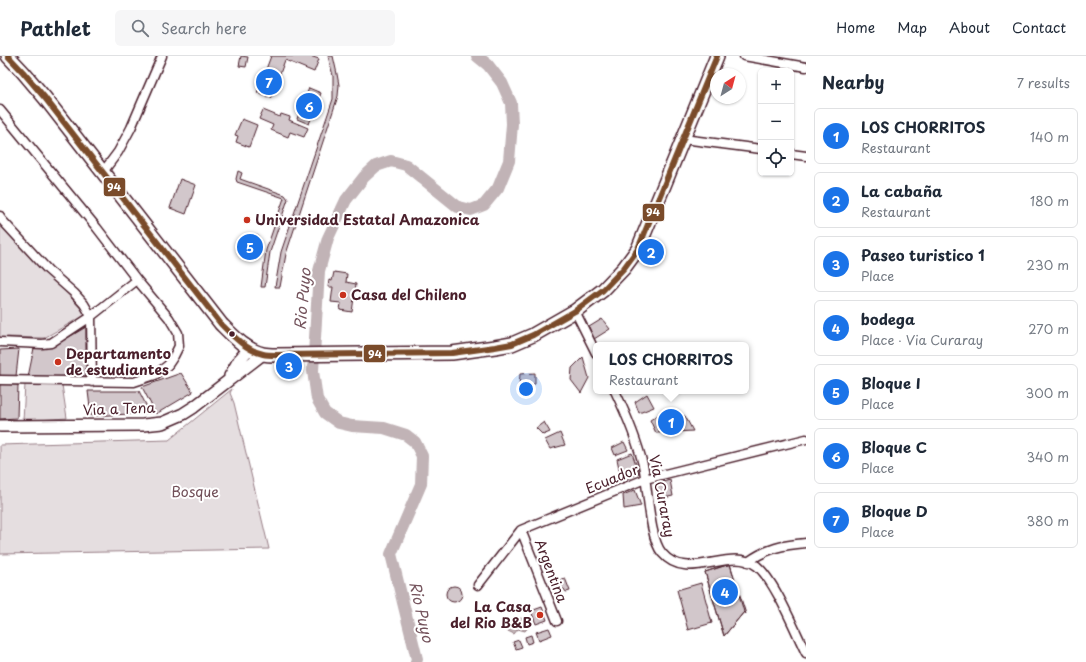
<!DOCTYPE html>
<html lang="en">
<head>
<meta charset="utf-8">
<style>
  body { margin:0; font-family:"Playpen Sans",sans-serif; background:#f6f6f7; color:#1f2937 }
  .controls { position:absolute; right:12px; top:12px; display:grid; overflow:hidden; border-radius:6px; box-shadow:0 1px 3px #0004 }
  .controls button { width:36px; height:36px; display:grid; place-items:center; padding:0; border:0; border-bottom:1px solid #e0e1e3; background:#fff; color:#1f2937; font:20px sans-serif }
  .compass { position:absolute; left:710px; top:12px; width:36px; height:36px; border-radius:50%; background:#fff; box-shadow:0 1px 3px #0004; rotate:36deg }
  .you { position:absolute; left:526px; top:333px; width:14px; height:14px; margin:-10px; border:3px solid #fff; border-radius:50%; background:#1a73e8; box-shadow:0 0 0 6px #1a73e833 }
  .badge { display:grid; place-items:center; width:26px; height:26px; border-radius:50%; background:#1a73e8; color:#fff; font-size:13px; font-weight:700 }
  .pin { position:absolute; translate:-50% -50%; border:2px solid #fff; box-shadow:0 1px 4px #0006 }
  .popup { position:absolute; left:593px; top:286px; width:156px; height:52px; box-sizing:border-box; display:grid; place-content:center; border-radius:6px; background:#fff; filter:drop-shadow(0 1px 3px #0005); font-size:13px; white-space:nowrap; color:#747a83 }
  .popup b { font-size:15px; color:#1f2937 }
  .popup::after { content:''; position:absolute; left:50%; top:100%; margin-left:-8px; border:8px solid transparent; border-top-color:#fff }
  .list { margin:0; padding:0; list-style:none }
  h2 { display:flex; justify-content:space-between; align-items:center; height:52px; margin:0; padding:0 16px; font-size:17px }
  h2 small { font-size:13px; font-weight:400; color:#747a83 }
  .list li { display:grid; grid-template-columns:26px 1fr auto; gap:12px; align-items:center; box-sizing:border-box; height:56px; margin:0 8px 8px; padding:0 8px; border:1px solid #e0e1e3; border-radius:6px }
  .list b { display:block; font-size:15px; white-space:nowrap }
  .list p { margin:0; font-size:13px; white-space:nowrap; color:#747a83 }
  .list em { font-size:13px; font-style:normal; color:#747a83 }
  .icon { flex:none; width:22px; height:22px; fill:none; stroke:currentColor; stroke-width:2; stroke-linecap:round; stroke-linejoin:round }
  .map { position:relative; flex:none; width:806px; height:606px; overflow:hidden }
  header { display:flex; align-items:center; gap:24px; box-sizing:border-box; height:56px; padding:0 20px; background:#fff; border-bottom:1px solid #e0e1e3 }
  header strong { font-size:19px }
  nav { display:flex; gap:22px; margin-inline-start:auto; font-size:14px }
  .search { width:280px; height:36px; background:#f6f6f7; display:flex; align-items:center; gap:10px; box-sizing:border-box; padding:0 14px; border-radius:6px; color:#747a83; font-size:15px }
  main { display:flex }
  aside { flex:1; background:#fff }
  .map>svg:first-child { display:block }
  .green { fill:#e5dee0; stroke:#987e86 }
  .water { fill:#c1b3b6; stroke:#91787e }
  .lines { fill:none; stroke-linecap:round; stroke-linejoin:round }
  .river { stroke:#c1b3b6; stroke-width:12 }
  .building { fill:#d2c7cb; stroke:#4a1f2b }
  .minor-casing { stroke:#4a1f2b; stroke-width:11 }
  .secondary-casing { stroke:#4a1f2b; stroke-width:14 }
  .trunk-casing { stroke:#4a1f2b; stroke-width:16 }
  .minor { stroke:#fff; stroke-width:8 }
  .secondary { stroke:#fff; stroke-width:11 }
  .trunk { stroke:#fff; stroke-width:13 }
  .bus-1-casing { stroke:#fff; stroke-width:9 }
  .bus-1 { stroke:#7a4b2a; stroke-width:6 }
  .poi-dot { fill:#c8321e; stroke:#fff; stroke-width:1.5 }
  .bus-dot { fill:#4a1f2b; stroke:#fff; stroke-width:1.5 }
  .labels { text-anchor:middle; stroke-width:4; stroke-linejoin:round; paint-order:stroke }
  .poi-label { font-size:14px; font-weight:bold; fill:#4a1f2b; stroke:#fff; text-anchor:start }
  .street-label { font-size:14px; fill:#4a1f2b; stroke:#fff }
  .park-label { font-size:14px; fill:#714f58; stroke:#fff }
  .water-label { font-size:15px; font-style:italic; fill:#74535c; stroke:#fff }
  .line-badge { stroke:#fff; stroke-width:1.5 }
  .badge-label { font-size:11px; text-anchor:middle; font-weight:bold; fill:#fff }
</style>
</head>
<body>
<header>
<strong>Pathlet</strong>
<div class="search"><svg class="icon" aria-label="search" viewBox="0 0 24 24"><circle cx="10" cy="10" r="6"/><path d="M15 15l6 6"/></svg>Search here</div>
<nav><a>Home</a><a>Map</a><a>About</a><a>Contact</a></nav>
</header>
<main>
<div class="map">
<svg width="806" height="606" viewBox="0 0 806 606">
  <rect width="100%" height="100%" fill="#fff"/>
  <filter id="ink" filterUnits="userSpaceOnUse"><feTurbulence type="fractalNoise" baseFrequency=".025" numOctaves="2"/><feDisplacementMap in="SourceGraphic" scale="8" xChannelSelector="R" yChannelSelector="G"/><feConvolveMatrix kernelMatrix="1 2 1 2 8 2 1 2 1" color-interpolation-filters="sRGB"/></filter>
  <g filter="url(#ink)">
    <path class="green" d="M0,162l89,100 -15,3 -30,17 -36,-1 -8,2z
      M25,328l37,1 5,33 -44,3z
      M232,333l-2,4 4,10 35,146 -269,5v-109l169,-5z"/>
    <path class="water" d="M521,562l6,3 2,5 -4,5 -7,-2 -4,5 -6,-3 -3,-6 5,-4h5z"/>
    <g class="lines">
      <path class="river" d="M416,606l1,-3 -26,-105 30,-70 1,-28 -7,-14 -9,-7 -22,-7 -32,-2 -13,-3 -14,-10 -8,-14 -4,-28 6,-100 9,-33 18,-38 18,-23 12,-11 15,-5 15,4 52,42 13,3 13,-5 14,-17 11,-27 3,-37 -1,-21 -9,-20 -14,-18 -11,-9"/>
    </g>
    <path class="building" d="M241,0l7,1 -2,10 -7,-1z
      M271,0h39l9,3 -5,13 -29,-12 -14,38 -14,-5z
      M328,0h5l4,18 2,11 -1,11 -52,158 -6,33h-5l6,-35 52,-153v-23z
      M309,32l12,5 -12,31 -12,-5z
      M263,54l17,7 1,-3 9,3 -1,3 19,8 -4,9 -14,-5 -2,5 -17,-7 2,-5 -14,-6z
      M242,63l15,6 -8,22 -13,-5 2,-6 -3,-1z
      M238,115l4,2 -2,6 45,16 3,4 -18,53 -5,35h-4l5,-37 18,-52 -47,-16 -1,-3z
      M180,123l16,6 -10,29 -16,-6z
      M249,179h9l-1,19h-3v3h-7v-4h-3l1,-3h-1v-7h1v-3h4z
      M334,216l13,2 -1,8 10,2 -4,28 -12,-2 1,-7 -10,-1 2,-15h-5l1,-7 3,1z
      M602,263l8,10 -16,10 -5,-12z
      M86,271v49l-58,1 6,-29 18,-1z
      M19,293l-3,27h-16v-26z
      M583,301l6,21 -8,15 -10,-13 1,-12z
      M181,317l12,19 -37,22 -14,-27z
      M535,317v11l-16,2 1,-12z
      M0,328l18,1 -1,33 -17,1z
      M88,335h51l11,22 -59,3z
      M647,338l7,13 -15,6 -4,-11z
      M660,358l25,2 8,15 -37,2 -6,-13z
      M544,366l6,10 -7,3 -7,-7z
      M560,377l5,12 -15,4 -5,-9z
      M624,386l4,8 -13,5 -3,-7z
      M632,397l7,20 -17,9 -5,-23z
      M670,424l3,16 -15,3 -2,-15z
      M635,434l6,16 -17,3 -1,-14z
      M730,508l14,48 -20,24 -19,-64z
      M730,508l16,50 -2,-2 -20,24 -19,-64z
      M565,522l5,13 -4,1 -2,-3 -8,3 -4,-10z
      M701,527l11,40 -24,7 -11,-40z
      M446 538a8 8 0 1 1 16 0a8 8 0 1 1-16 0Z
      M542,551l5,13 -11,4 -5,-13z
      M549,572l3,7 -13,5 -3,-8z
      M531,579l2,7 -6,2 -2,-7z
      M519,584l3,7 -6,2 -3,-7z"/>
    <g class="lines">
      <g class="minor-casing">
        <path id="minor" d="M744,0l62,11
          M0,54l97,118 40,52 32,38 9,15 1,13 -5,10 -6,9 -13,10 -21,7 -134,-2
          M683,83l78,10
          M791,98l15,2
          M103,116l15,-20 13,-24 31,-72
          M0,160l1,3 47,51 26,23 10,11 7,12 1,66
          M575,255l21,42
          M0,286l42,2 9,-1 38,-25 48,-38
          M615,335c11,23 22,49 28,74 5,21 6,73 19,88 26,31 67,-8 95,13 18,15 38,65 49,87
          M521,474l36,91
          M748,506c19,-14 35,-17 58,-19
          M478,529l43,-55 124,-51 161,-40"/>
      </g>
      <g class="secondary-casing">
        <path id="secondary" d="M230,320l9,-16 11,-12
          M0,370l143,-1 19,-2 21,-9 11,-7 69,-53"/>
      </g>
      <g class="trunk-casing">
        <path id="trunk" d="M8,0l15,16 22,26 176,226c12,12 25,26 42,30 4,1 9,1 13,1l176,-2 43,-6 17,-3 21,-9 42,-24 28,-21 21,-22 14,-19 79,-193"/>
      </g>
      <use href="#minor" class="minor"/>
      <use href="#secondary" class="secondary"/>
      <use href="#trunk" class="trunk"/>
      <g class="bus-1-casing">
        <path id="bus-1" d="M8,0l15,16 22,26 176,226c12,12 25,26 42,30 4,1 9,1 13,1l176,-2 43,-6 17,-3 21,-9 42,-24 28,-21 21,-22 14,-19 79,-193"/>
      </g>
      <use href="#bus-1" class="bus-1"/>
    </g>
  </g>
  <g class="poi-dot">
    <circle cx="247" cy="164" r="4"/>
    <circle cx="343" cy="239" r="4"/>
    <circle cx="58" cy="306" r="4"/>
    <circle cx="540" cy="559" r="4"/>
  </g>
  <circle class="bus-dot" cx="232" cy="278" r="3.5"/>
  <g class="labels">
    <g class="poi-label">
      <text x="255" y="169">Universidad Estatal Amazonica</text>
      <text x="351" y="244">Casa del Chileno</text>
      <text x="66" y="303">Departamento<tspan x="66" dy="16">de estudiantes</tspan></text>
      <text x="532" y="556" text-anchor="end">La Casa<tspan x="532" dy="16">del Rio B&amp;B</tspan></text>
    </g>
    <g class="street-label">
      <text transform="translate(119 353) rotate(-2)" y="5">Via a Tena</text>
      <text transform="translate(612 423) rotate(-22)" y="5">Ecuador</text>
      <text transform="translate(662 440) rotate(79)" y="5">Via Curaray</text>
      <text transform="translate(551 515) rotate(69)" y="5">Argentina</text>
    </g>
    <g class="park-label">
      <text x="195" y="441">Bosque</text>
    </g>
    <g class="water-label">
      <text transform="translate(303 243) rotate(-85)" y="5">Rio Puyo</text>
      <text transform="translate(421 556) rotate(77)" y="5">Rio Puyo</text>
    </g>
  </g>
  <g class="line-badge">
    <rect x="103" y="121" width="23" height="20" rx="4" fill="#7a4b2a"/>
    <rect x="642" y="147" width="23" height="19" rx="4" fill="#7a4b2a"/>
    <rect x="363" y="288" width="23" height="19" rx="4" fill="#7a4b2a"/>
  </g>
  <g class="badge-label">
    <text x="114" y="135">94</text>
    <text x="653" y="160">94</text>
    <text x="375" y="302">94</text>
  </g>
</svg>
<div class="controls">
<button>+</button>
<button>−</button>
<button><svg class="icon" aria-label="locate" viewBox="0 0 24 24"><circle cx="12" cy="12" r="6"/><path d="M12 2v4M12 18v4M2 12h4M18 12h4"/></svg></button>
</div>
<svg class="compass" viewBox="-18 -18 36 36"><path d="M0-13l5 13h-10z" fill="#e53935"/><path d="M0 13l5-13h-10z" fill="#747a83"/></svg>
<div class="you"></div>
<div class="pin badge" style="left:671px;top:366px">1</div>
<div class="popup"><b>LOS CHORRITOS</b>Restaurant</div>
<div class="pin badge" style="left:651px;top:196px">2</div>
<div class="pin badge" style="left:289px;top:310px">3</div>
<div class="pin badge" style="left:725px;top:536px">4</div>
<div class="pin badge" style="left:250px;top:191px">5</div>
<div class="pin badge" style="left:309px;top:50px">6</div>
<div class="pin badge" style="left:269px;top:26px">7</div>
</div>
<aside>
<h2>Nearby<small>7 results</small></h2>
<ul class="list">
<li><span class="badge">1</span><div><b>LOS CHORRITOS</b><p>Restaurant</p></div><em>140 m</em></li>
<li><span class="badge">2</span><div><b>La cabaña</b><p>Restaurant</p></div><em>180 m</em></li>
<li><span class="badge">3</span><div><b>Paseo turistico 1</b><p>Place</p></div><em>230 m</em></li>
<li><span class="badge">4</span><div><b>bodega</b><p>Place · Via Curaray</p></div><em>270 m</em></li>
<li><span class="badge">5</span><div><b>Bloque I</b><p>Place</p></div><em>300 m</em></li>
<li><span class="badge">6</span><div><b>Bloque C</b><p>Place</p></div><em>340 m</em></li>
<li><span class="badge">7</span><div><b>Bloque D</b><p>Place</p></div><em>380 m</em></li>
</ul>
</aside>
</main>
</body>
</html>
